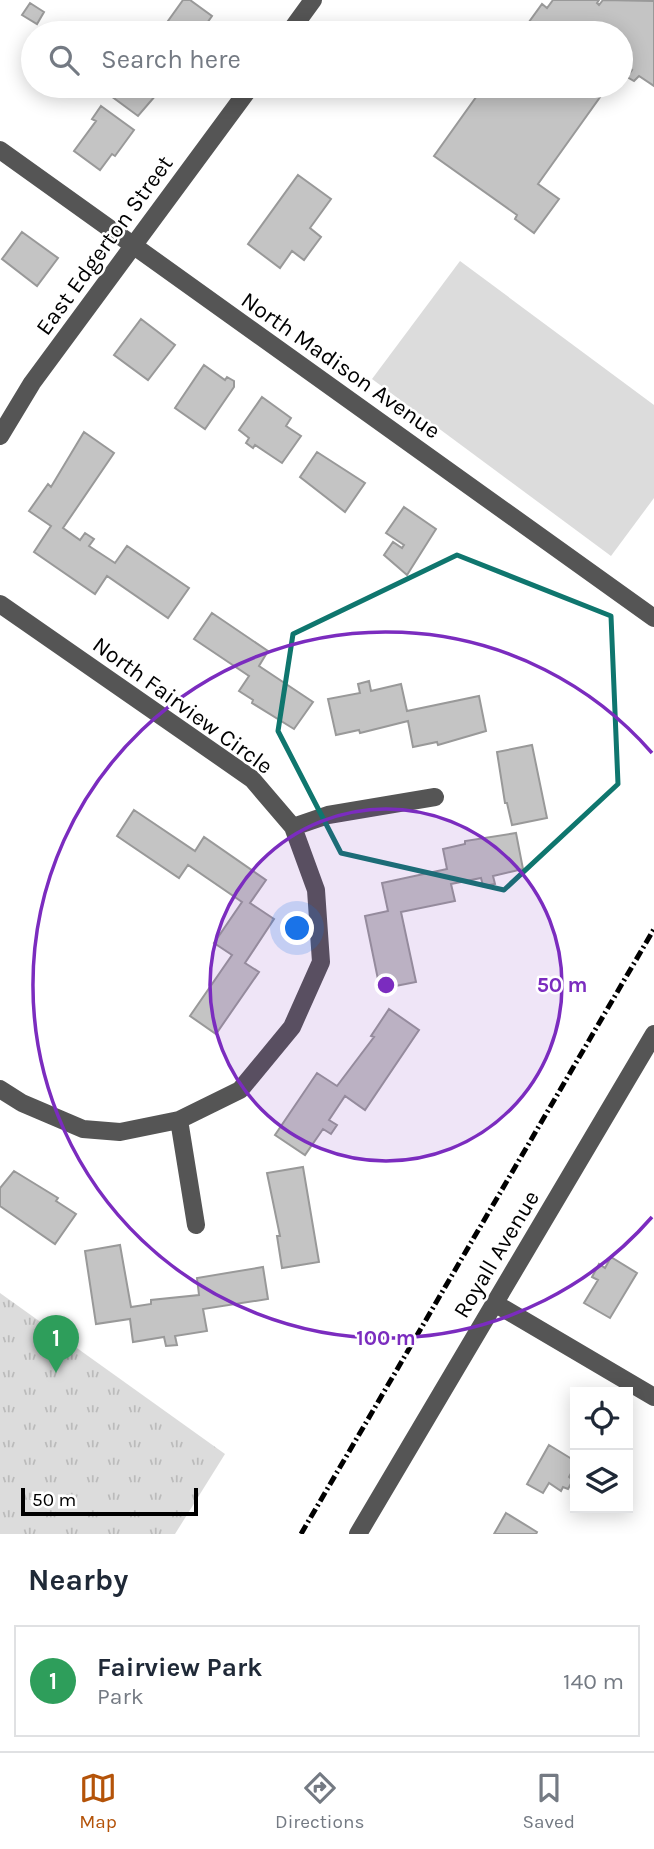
<!DOCTYPE html>
<html lang="en">
<head>
<meta charset="utf-8">
<style>
  body { margin:0; font-family:Karla,sans-serif; background:#f2f2f3; color:#1f2937 }
  .controls { position:absolute; right:21px; bottom:21px; display:grid; overflow:hidden; border-radius:0px; box-shadow:0 4px 18px #0003 }
  .controls button { width:63px; height:63px; display:grid; place-items:center; padding:0; border:0; border-bottom:2px solid #e0e1e3; background:#fff; color:#1f2937; font:35px sans-serif }
  .scale { position:absolute; left:21px; bottom:18px; width:177px; box-sizing:border-box; padding-left:7px; border:4px solid #000; border-top:0; font-size:19px; line-height:24px; white-space:nowrap; color:#000; -webkit-text-stroke:5px #fff; paint-order:stroke }
  .you { position:absolute; left:298px; top:929px; width:24px; height:24px; margin:-18px; border:5px solid #fff; border-radius:50%; background:#1a73e8; box-shadow:0 0 0 10px #1a73e833 }
  .badge { display:grid; place-items:center; width:46px; height:46px; border-radius:50%; background:#b45309; color:#fff; font-size:23px; font-weight:700 }
  .pin { position:absolute; translate:-50% -58px; filter:drop-shadow(0 2px 4px #0008) }
  .pin::after { content:''; position:absolute; top:37px; width:24px; height:21px; background:inherit; clip-path:polygon(0 0,100% 0,50% 100%) }
  .list { margin:0; padding:0; list-style:none }
  h2 { display:flex; justify-content:space-between; align-items:center; height:91px; margin:0; padding:0 28px; font-size:30px }
  h2 small { font-size:23px; font-weight:400; color:#747a83 }
  .list li { display:grid; grid-template-columns:46px 1fr auto; gap:21px; align-items:center; box-sizing:border-box; height:112px; margin:0 14px 14px; padding:0 14px; border:2px solid #e0e1e3; border-radius:0px }
  .list b { display:block; font-size:26px; white-space:nowrap }
  .list p { margin:0; font-size:23px; white-space:nowrap; color:#747a83 }
  .list em { font-size:23px; font-style:normal; color:#747a83 }
  .icon { flex:none; width:38px; height:38px; fill:none; stroke:currentColor; stroke-width:2; stroke-linecap:round; stroke-linejoin:round }
  .map { position:relative; flex:none; width:654px; height:1534px; overflow:hidden }
  .search { position:absolute; background:#fff; box-shadow:0 4px 18px #0003; left:21px; right:21px; top:21px; height:77px; display:flex; align-items:center; gap:18px; box-sizing:border-box; padding:0 24px; border-radius:38px; color:#747a83; font-size:26px }
  .sheet { height:217px; background:#fff }
  nav { display:flex; justify-content:space-around; align-items:center; box-sizing:border-box; height:98px; border-top:2px solid #e0e1e3; background:#fff; font-size:19px; color:#747a83 }
  nav a { display:grid; justify-items:center; gap:4px }
  nav .on { color:#b45309 }
  .map>svg:first-child { display:block }
  .grass { fill:url(#grass-tufts) }
  .pitch { fill:#dcdcdc }
  .building { fill:#c4c4c4; stroke:#999; stroke-width:2 }
  .lines { fill:none; stroke-linecap:round; stroke-linejoin:round }
  .minor { stroke:#555; stroke-width:18 }
  .rail { stroke:#000; stroke-width:5; stroke-dasharray:10 3.5 2 3.5; stroke-linecap:butt }
  .marked { fill:none; stroke:#0f766e; stroke-width:5; stroke-linejoin:round }
  .ring { fill:none; stroke:#7b2cbf; stroke-width:3.5 }
  .labels { text-anchor:middle; stroke-width:5; stroke-linejoin:round; paint-order:stroke }
  .street-label { font-size:23px; fill:#000; stroke:#fff }
  .centre { fill:#7b2cbf; stroke:#fff; stroke-width:3.5 }
  .ring-label { font-size:21px; text-anchor:middle; font-weight:bold; fill:#7b2cbf; stroke:#fff; stroke-width:5; stroke-linejoin:round; paint-order:stroke }
</style>
</head>
<body>
<div class="map">
<svg width="654" height="1534" viewBox="0 0 654 1534">
  <defs>
    <pattern id="grass-tufts" width="24" height="20" patternUnits="userSpaceOnUse" patternTransform="scale(1.75)"><rect width="24" height="20" fill="#dcdcdc"/><path d="M3 7l-1-3M5 7V3M7 7l1-3M15 17l-1-3M17 17v-4M19 17l1-3" fill="none" stroke="#bbb"/></pattern>
  </defs>
  <rect width="100%" height="100%" fill="#fff"/>
  <path class="grass" d="M0,1293l225,161 -50,80h-175z"/>
  <path class="pitch" d="M460,261l194,144v93l-43,58 -239,-177z"/>
  <path class="building" d="M183,0h7l22,16 -12,17h-30l-7,-5z
    M553,0h46l-2,3 2,2 4,-5 51,1v85l-15,-10 -5,5 -7,-4 5,-7 -9,-7 -2,4v-34h-100l21,-29 5,4z
    M30,3l14,9 -7,12 -15,-9z
    M113,86h61l-6,7 -6,-5 -24,28 -31,-23z
    M484,86h124l-70,98 21,15 -25,34 -19,-14 2,-4 -83,-59z
    M101,106l33,24 -19,26 -3,-2 -12,16 -26,-19 22,-30 -4,-2z
    M298,175l33,24 -21,29 11,9 -17,23 -12,-9 -12,17 -32,-24z
    M22,232l36,26 -21,28 -35,-27z
    M141,319l34,26 -27,35 -34,-25z
    M204,365l21,15 2,-3 7,4v6l-29,42 -30,-21z
    M262,397l29,21 -5,8 15,10 -19,27 -27,-18 -2,3 -7,-5 3,-5 -10,-8z
    M84,432l30,21 -51,75 17,12 5,-7 9,6 -5,7 26,17 12,-17 62,42 -21,30 -61,-42 -12,18 -61,-42 17,-26 -22,-15 19,-27 3,3z
    M317,452l48,31 -20,29 -45,-35z
    M404,507l32,22 -29,46 -23,-20 9,-13 9,6 2,-3 -18,-12z
    M212,613l56,38 -9,15 54,36 -19,27 -42,-26 1,-3 -14,-9 10,-15 -55,-37z
    M369,681l2,10 30,-7 6,27 72,-15 7,35 -48,14 -1,-3 -24,5 -5,-26 -48,12 -1,-3 -23,5 -8,-36 32,-6 -2,-9z
    M532,745l15,73 -35,7 -5,-22h-2l-8,-51z
    M134,810l61,41 9,-14 62,43 -16,23 24,16 -29,44 14,9 -43,62 -26,-18 42,-61 -18,-12 28,-41 -54,-37 -9,13 -62,-42z
    M516,833l7,36 -30,7 2,8 -12,2 -2,-8 -30,6 4,17 -54,11 15,70 -36,7 -15,-73 23,-5 -6,-28 65,-14 -4,-20 22,-5v-3z
    M389,1009l30,21 -54,80 -20,-14 -16,24 8,5 -6,9 -8,-5 -18,26 -30,-20 42,-62 20,13 37,-49 -3,-1z
    M303,1167l16,95 -37,6 -5,-32h3l-13,-63z
    M14,1171l44,27 -2,3 20,13 -21,30 -55,-38v-18z
    M120,1245l11,62 20,-3v-4l48,-5 -2,-17 66,-11 5,32 -65,10 4,22 -32,5 2,9 -11,1 -2,-9 -31,5 -3,-23 -34,5 -11,-73z
    M611,1257l26,16 -27,45 -26,-15 14,-23 -6,-3 7,-13 6,4z
    M549,1445l26,16v5l-6,11 4,3 -5,9 -5,-2 -2,4 -12,-8 -6,10 -16,-9z
    M506,1513l31,19 -1,2h-42z"/>
  <g class="lines">
    <path class="minor" d="M289,33l24,-33
      M0,150l654,468
      M0,436l32,-53 219,-297
      M0,604l252,175 41,48 23,63 5,72 -29,65 -52,63 -61,30 -59,12 -37,-3 -61,-26 -22,-14
      M293,827l35,-12 107,-18
      M179,1120l17,105
      M496,1304l158,93
      M358,1534l296,-500"/>
    <path class="rail" d="M301,1534l353,-605"/>
  </g>
  <path class="marked" d="M457,555l154,61 7,168 -114,106 -163,-37 -63,-122 15,-97z"/>
  <circle cx="386" cy="985" r="176" fill="#7b2cbf" fill-opacity=".12"/>
  <g class="ring">
    <circle cx="386" cy="985" r="176"/>
    <path d="M652 1217A353 353 0 1 1 652 753"/>
  </g>
  <g class="labels">
    <g class="street-label">
      <text transform="translate(104 245) rotate(-54)" y="8">East Edgerton Street</text>
      <text transform="translate(341 365) rotate(35)" y="8">North Madison Avenue</text>
      <text transform="translate(183 705) rotate(36)" y="8">North Fairview Circle</text>
      <text transform="translate(496 1254) rotate(-59)" y="8">Royall Avenue</text>
    </g>
  </g>
  <circle cx="386" cy="985" r="10" class="centre"/>
  <g class="ring-label">
    <text x="562" y="992">50 m</text>
    <text x="386" y="1345">100 m</text>
  </g>
</svg>
<div class="controls">
<button><svg class="icon" aria-label="locate" viewBox="0 0 24 24"><circle cx="12" cy="12" r="6"/><path d="M12 2v4M12 18v4M2 12h4M18 12h4"/></svg></button>
<button><svg class="icon" aria-label="layers" viewBox="0 0 24 24"><path d="M12 4l9 5-9 5-9-5zM3 14l9 5 9-5"/></svg></button>
</div>
<div class="scale">50 m</div>
<div class="you"></div>
<div class="pin badge" style="left:56px;top:1373px;background:#2e9e5b">1</div>
<div class="search"><svg class="icon" aria-label="search" viewBox="0 0 24 24"><circle cx="10" cy="10" r="6"/><path d="M15 15l6 6"/></svg>Search here</div>
</div>
<section class="sheet">
<h2>Nearby<small></small></h2>
<ul class="list">
<li><span class="badge" style="background:#2e9e5b">1</span><div><b>Fairview Park</b><p>Park</p></div><em>140 m</em></li>
</ul>
</section>
<nav>
<a class="on"><svg class="icon" aria-label="map" viewBox="0 0 24 24"><path d="M3 6l6-2 6 2 6-2v14l-6 2-6-2-6 2zM9 4v14M15 6v14"/></svg>Map</a>
<a><svg class="icon" aria-label="directions" viewBox="0 0 24 24"><path d="M12 3l9 9-9 9-9-9zM9 14v-3h6M13 9l2 2-2 2"/></svg>Directions</a>
<a><svg class="icon" aria-label="saved" viewBox="0 0 24 24"><path d="M7 4h10v16l-5-4-5 4z"/></svg>Saved</a>
</nav>
</body>
</html>
